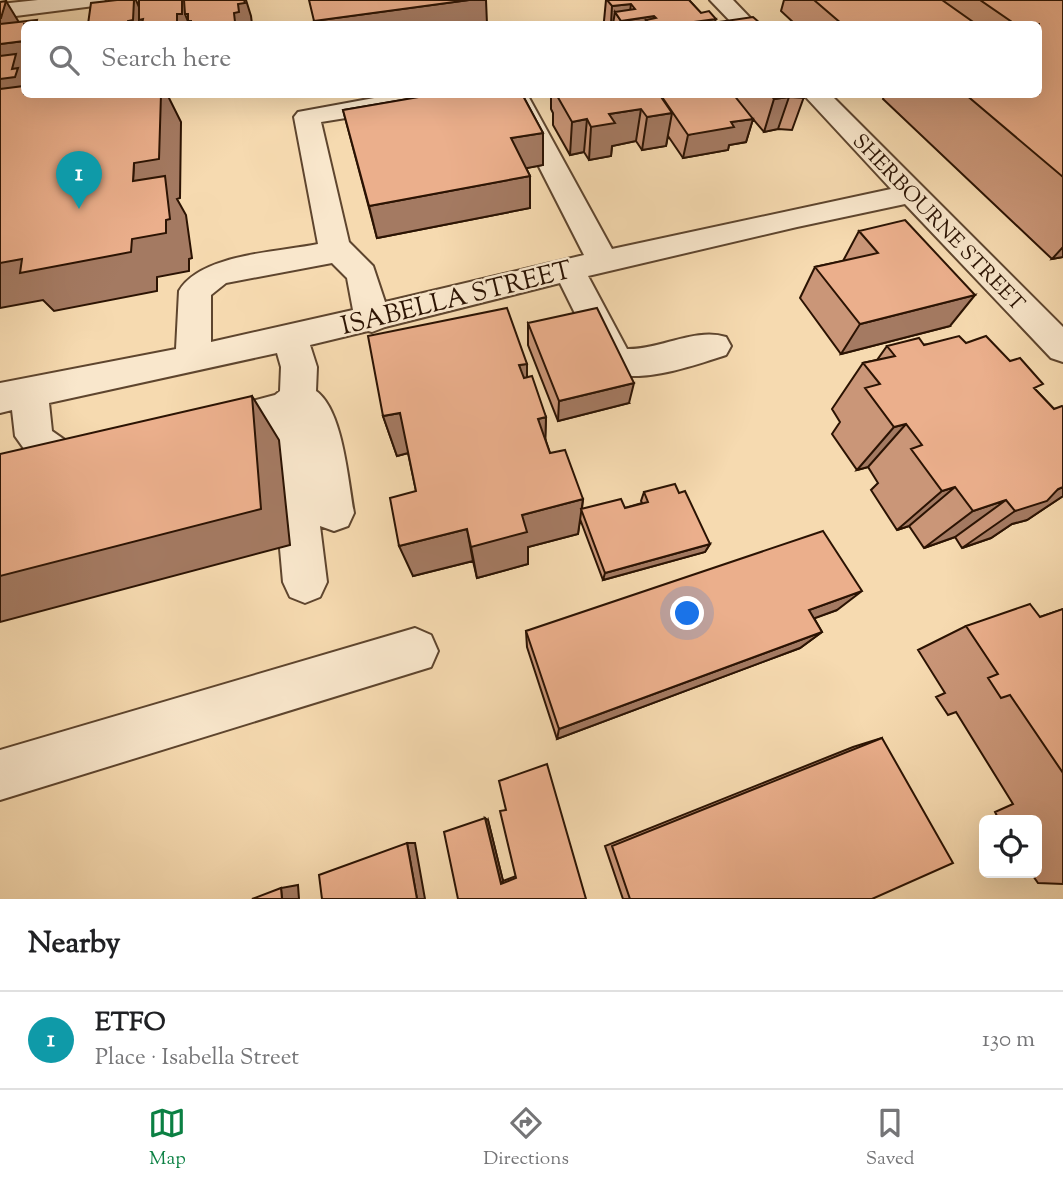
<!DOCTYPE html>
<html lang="en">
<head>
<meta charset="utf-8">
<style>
  body { margin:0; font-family:"Sorts Mill Goudy",serif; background:#f6f6f6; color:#202124 }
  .controls { position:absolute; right:21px; bottom:21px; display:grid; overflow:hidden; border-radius:10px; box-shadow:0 7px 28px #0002 }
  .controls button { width:63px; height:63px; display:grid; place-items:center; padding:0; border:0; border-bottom:2px solid #e0e0e0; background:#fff; color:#202124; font:35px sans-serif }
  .you { position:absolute; left:688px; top:614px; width:24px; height:24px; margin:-18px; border:5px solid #fff; border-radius:50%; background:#1a73e8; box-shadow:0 0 0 10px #1a73e833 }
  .badge { display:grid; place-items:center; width:46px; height:46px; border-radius:50%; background:#0b8043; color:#fff; font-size:23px; font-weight:700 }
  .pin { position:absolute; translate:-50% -58px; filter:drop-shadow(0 2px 4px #0008) }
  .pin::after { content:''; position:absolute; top:37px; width:24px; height:21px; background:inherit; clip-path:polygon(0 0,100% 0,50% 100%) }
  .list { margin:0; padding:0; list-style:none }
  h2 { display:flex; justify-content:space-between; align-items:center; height:91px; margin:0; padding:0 28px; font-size:30px }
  h2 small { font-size:23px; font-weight:400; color:#757577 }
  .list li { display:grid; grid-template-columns:46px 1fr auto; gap:21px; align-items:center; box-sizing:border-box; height:98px; padding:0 28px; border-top:2px solid #e0e0e0 }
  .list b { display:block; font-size:26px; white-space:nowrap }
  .list p { margin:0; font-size:23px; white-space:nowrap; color:#757577 }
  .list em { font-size:23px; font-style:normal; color:#757577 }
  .icon { flex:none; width:38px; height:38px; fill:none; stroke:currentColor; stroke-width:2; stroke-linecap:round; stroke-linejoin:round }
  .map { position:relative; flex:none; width:1063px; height:899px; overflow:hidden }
  .search { position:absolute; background:#fff; box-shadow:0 7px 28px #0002; left:21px; right:21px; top:21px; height:77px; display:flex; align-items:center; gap:18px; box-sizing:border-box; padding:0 24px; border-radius:10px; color:#757577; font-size:26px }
  .sheet { height:189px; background:#fff }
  nav { display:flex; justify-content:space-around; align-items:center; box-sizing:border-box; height:98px; border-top:2px solid #e0e0e0; background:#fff; font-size:19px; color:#757577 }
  nav a { display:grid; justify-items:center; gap:4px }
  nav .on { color:#0b8043 }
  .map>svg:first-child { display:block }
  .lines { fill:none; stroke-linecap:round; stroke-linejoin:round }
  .minor-casing { stroke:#5e452e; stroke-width:4 }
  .minor { fill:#f9e7cc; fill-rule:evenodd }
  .wall { fill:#ca9678; stroke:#2b1303; stroke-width:2 }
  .shaded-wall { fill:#a47a62; stroke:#2b1303; stroke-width:2 }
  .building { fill:#ebaf8c; stroke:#2b1303; stroke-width:2 }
  .labels { text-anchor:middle; stroke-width:5; stroke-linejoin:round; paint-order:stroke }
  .far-street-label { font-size:21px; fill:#2b1303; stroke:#f9e7cc }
  .street-label { font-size:26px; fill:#2b1303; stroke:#f9e7cc }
</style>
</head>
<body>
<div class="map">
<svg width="1063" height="899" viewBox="0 0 1063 899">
  <rect width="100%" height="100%" fill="#f6dab0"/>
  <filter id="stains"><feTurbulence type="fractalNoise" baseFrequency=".00286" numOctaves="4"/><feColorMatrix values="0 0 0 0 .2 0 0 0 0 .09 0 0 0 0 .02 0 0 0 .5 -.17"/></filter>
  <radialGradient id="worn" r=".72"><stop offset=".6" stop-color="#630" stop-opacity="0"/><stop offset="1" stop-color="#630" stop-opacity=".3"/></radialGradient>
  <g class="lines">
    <g class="minor-casing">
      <path id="minor" d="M38,0h67l-3,5 -8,1 -94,12v-14z
        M710,0h23l23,24h-23z
        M396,94h61l-3,5 -9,3 -124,20 28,120 24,24 12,36 199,-47 -82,-161h25l85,155 279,-60 -88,-95h27l233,233v35l-12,-4 -146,-154 -108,23 -209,49 39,73c32,1 69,-22 99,-12l5,9 -5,9c-37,12 -84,29 -122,17l-44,-89 -175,44 -13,5 -4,-1 -58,14 7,22 -1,24c27,19 32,90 38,122l-6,13 -14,5 -14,-5 7,56 -7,15 -15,6 -15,-6 -7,-15 -14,-156 -56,16 -13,-5 -6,-11 6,-11 75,-20 5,-4 1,-24 -4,-14 -228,50 3,28 20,14 11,-3 14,5 5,12 -5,12 -29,9 -14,-5 -22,-15 -17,-24 -3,-26 -12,3v-30l176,-34 3,-58c21,-37 100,-39 139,-47l-24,-127 4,-5zM332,263l15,15 6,32 -142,32v-47l15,-12z
        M415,628l16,7 7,16 -7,16 -431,133v-50z"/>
    </g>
    <use href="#minor" class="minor"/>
  </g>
  <path class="wall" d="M606,0h83l12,13 14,10 46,1h-154l-3,-3z
    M784,0h279v257l-11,2 -169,-160 2,-5h154v-70h-244l-14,-13z
    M413,94h109l21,39v32l-17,3 4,8v32l-153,30 -34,-128 71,-12z
    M551,94h254l-13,36 -14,-1 -14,3 -11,-13 -7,23 -17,3 -1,5 -45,8 -15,-22 -2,10 -24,4 -6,-9 -24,5 -1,10 -22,4 -5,-8 -14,3 -17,-30v-12l-2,-4z
    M859,231l91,95 -109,28 -41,-56 15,-31 28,-6z
    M528,323l101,80 -71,18 -30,-76z
    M966,343l71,48 17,18 9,-2v89l-36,24 -15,4 -21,14 -29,10 -7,-11 -31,11 -15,-22 -12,4 -26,-40 7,-7 -10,-16 -11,3 -25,-36 8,-12 -8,-13 31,-46 14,-3 10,-14z
    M527,377l19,40 -1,21 5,15 33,46 -1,10 43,-1 17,-5 -1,-2 3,-9 35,1 31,51 -5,8 -102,28 -23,-61 -2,15 -50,13v17l-51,14 -4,-17 -60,15 3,-85 -8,-38 -11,3 -14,-40z
    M1063,609v275l-25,-1 -7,-10h6v-53h-38l-4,-8 18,-8 -57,-92 -8,3 -12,-18 9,-4 -27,-43 48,-24 74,-9z
    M837,610l-23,8 8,14 -22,16 -243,91 -30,-92 -1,-16z
    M882,738l-10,161h-249l-18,-53 248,-99z
    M488,820l15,61 13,-5 70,23h-128z"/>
  <path class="shaded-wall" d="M134,0h2l9,21 1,3h-18z
    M182,0h3v14l4,10h-12v-10z
    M244,0h2l5,16 1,8h-34l16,-11 4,-9z
    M469,0h17l1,24h-172l-1,-3z
    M6,1l14,23 -20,19v-25z
    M631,4l-2,16 25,-4 -2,8 -6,-4 -1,4h-24v-3l-6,-9 -2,12h-2l1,-18z
    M716,19l-2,5h-35z
    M24,41v53l-24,15v-65z
    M161,94h6l14,28 -1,76 -3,1 9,16 6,43 -3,1v12l-32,6v14l-103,20 -11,-11 -43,8v-45l133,-82 1,-18z
    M789,97l-11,32 -14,3 10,-33z
    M641,109l-5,32 -24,5 -1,10 -22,4 2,-33 18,-13z
    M672,113l-6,33 -24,4 5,-33z
    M587,119l-3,33 -14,3 2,-33z
    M753,119l-7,23 -17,3 -1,5 -45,8 5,-23 43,-13z
    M543,133v32l-31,6 -1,-33z
    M530,176v32l-153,30 -8,-32z
    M1063,247v10l-11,2z
    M975,295l-25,31 -109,28 19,-30z
    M527,364v42l-8,-41z
    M634,383l-5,20 -71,18 1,-20z
    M252,396l27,44 11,105 -290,77v-46z
    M400,413l12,39 -15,4 -14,-40z
    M546,417l-1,39 -7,-37z
    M906,424l-38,43 -11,3 37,-43z
    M955,487l-46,39 -12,4 45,-39z
    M1063,487v9l-36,24 -15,4 -21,14 -29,10 53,-37z
    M583,499l-5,35 -50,13v17l-51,14 -6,-31 51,-32z
    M1006,500l-51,37 -31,11 49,-37z
    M467,529l6,32 -60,15 -14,-30z
    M710,544l-5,8 -102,28 2,-7z
    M862,591l-25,19 -49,18 21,-18z
    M822,632l-22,16 -243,91 2,-10z
    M485,818l3,2 15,61 -2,3z
    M407,843h8l10,56h-8z
    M298,885l1,14h-17l-1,-11z"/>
  <path class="building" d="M117,0h17l-1,20 -5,1v3h-40l3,-21z
    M139,0h43v14h-5v10h-35l1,-5 -4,1z
    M184,0h60l1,3 -7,1 1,8 -5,1 1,9 -17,2h-27v-3h-3v-7h-3z
    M309,0h160l-155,21z
    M607,0h82l12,13 8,-2 7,8 -37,5h-29l-4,-4 10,-2 -2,-2 -33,5 -6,-9 20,-3 -4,-5 -19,2z
    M814,0h128l34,24h-134z
    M980,0h83v177l-98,-83h74v-70h-24z
    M6,1l-5,17h-1v-16z
    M753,17l8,7h-56z
    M37,20l-1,4h-12v17l-24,3v-20z
    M16,54l-4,15 6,-1 -3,9 -15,2v-23z
    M24,86v8h137l-2,65 -25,4 -1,18 32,-5 5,43 -4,1v13l-34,6 -1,13 -111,21 2,-14 -22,4v-174z
    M418,94h104l21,39 -32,5 19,38 -161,30 -26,-96 76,-13z
    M556,94h103l13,19 -25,4 -6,-8 -32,5 6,9 -24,4 -4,-8 -15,3z
    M660,94h73l20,25 -22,3 3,5 -46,8z
    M770,94h35l-1,4 -15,-1 -15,2z
    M905,220l70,75 -115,29 -45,-57 63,-14 -19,-22z
    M507,308l20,56 -8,1 5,13 8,-2 14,41 -8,2 12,34 15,-3 18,49 -61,16 5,17 -56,15 -4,-18 -68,17 -9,-48 26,-7 -16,-78 -17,3 -15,-80z
    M597,308l37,75 -75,18 -31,-78z
    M959,336l7,7 20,-7 24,25 10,-3 23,26 -9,4 20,21 8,-3 1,1v80l-5,2 -11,12 -32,10 -9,-11 -33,11 -18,-24 -13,4 -31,-42 11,-4 -16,-21 -12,3 -29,-39 15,-4 -17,-21 32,-7 -8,-10 32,-8 5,7z
    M252,396l9,113 -261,67v-122z
    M675,484l4,9 6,-2 25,53 -105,29 -24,-64 40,-10 4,9 23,-6 -4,-10z
    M823,531l39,60 -53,19 13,22 -263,97 -33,-98z
    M1030,604l10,13 23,-8v164l-53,-78 -9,3 -13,-20 10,-4 -32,-48z
    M882,738l71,125 -81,36h-242l-18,-53z
    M547,764l39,135h-128l-14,-67 41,-14 16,66 15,-6 -16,-67 6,-1 -7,-29z
    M407,843l10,56h-95l-3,-24z
    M281,888l1,11h-30z"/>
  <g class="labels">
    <g class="far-street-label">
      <text transform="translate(939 222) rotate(46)" y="7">SHERBOURNE STREET</text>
    </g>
    <g class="street-label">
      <text transform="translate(456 297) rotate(-14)" y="9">ISABELLA STREET</text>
    </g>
  </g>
  <rect width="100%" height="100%" filter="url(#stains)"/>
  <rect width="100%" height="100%" fill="url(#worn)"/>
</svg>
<div class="controls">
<button><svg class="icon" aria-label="locate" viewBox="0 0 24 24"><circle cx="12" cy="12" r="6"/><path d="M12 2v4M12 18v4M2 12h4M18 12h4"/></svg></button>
</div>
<div class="you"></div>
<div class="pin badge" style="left:79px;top:209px;background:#0f9aa8">1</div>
<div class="search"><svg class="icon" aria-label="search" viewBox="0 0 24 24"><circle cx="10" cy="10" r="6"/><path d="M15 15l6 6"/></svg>Search here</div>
</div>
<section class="sheet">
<h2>Nearby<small></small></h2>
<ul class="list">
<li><span class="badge" style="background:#0f9aa8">1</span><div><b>ETFO</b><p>Place · Isabella Street</p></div><em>130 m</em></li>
</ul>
</section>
<nav>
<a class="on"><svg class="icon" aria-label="map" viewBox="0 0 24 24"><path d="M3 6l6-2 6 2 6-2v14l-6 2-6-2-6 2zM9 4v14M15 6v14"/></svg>Map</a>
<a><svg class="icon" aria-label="directions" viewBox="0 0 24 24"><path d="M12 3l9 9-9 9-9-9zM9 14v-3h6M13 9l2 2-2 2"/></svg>Directions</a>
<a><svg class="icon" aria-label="saved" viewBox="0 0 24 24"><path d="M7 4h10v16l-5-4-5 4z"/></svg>Saved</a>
</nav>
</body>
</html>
